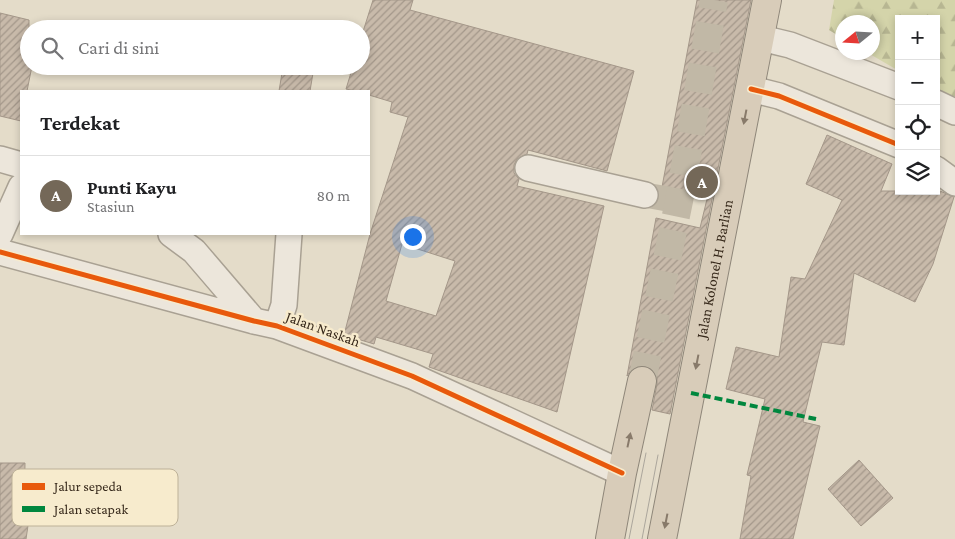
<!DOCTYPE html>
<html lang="id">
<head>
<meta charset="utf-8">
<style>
  body { margin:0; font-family:"Crimson Pro",serif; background:#f6f6f6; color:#202124 }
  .controls { position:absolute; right:15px; top:15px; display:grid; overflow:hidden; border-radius:0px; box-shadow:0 2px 8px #0003 }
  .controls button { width:45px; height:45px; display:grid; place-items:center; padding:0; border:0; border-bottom:1px solid #e0e0e0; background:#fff; color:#202124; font:25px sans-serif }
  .compass { position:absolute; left:835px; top:15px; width:45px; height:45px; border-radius:50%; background:#fff; box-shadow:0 2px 8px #0003; rotate:252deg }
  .you { position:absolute; left:412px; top:236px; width:18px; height:18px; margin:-12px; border:4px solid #fff; border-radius:50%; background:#1a73e8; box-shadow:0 0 0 8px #1a73e833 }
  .badge { display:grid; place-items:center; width:32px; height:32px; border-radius:50%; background:#746858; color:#fff; font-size:16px; font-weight:700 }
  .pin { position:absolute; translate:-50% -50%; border:2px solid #fff; box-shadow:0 1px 5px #0006 }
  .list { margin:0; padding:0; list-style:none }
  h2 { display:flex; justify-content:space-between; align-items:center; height:65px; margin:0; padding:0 20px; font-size:21px }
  h2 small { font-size:16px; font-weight:400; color:#757577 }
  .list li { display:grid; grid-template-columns:32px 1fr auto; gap:15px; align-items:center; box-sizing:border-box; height:80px; padding:0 20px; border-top:1px solid #e0e0e0 }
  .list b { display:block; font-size:19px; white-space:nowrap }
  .list p { margin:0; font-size:16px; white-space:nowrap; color:#757577 }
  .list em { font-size:16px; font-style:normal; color:#757577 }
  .icon { flex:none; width:28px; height:28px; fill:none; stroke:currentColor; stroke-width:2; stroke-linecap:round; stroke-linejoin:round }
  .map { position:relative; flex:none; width:955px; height:539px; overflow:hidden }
  .search { position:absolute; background:#fff; box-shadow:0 2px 8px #0003; left:20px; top:20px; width:350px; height:55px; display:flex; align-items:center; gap:12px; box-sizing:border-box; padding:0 18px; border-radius:28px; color:#757577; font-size:19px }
  .panel { position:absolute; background:#fff; box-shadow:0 2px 8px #0003; left:20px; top:90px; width:350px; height:145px; border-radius:0px }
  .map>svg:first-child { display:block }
  .forest { fill:url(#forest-firs) }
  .building { fill:url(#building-hatch); stroke:#a49789; fill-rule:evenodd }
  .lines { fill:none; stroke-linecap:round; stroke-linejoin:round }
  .minor-tunnel { stroke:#c1b8a6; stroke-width:25; stroke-dasharray:25 12; stroke-linecap:butt }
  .highway-tunnel { stroke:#c1b8a6; stroke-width:28; stroke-dasharray:28 14; stroke-linecap:butt }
  .minor-casing { stroke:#a9a193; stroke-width:28 }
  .highway-casing { stroke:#8e8679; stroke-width:30 }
  .minor { stroke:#ece6db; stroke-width:25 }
  .highway { stroke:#d8ccb9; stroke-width:28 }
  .tram { stroke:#aba69c; stroke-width:1 }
  .quiet { stroke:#00873e; stroke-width:4; stroke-dasharray:8 4; stroke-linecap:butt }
  .cycleway-casing { stroke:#f7ebcd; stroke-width:8 }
  .cycleway { stroke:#e8590c; stroke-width:5 }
  .oneway { fill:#887a6a }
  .labels { text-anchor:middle; stroke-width:5; stroke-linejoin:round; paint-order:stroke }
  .street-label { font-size:15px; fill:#37291b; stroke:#f7ebcd }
  .key { fill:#f7ebcd; stroke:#bdb198; stroke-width:1 }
  .key-label { font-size:14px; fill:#37291b }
</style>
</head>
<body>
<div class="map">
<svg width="955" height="539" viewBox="0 0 955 539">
  <defs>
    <pattern id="forest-firs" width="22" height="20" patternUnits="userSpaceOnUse" patternTransform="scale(1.25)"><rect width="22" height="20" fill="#d4d4aa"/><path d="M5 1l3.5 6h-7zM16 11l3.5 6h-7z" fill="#b7b692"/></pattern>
    <pattern id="building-hatch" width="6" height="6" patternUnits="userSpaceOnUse" patternTransform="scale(1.25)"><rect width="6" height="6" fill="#c8baaa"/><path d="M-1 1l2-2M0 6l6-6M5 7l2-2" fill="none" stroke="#a3978a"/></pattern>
  </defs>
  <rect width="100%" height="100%" fill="#e4dcc9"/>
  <path class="forest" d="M834,0h121v104l-19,-11v-74h-37v52l-31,-18 4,-1v-30h-30v16l-13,-8z"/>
  <path class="building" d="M373,0h40l-3,10 224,61 -27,100 -79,-21 -1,4 -10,5 -3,6v8l5,6 -2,7 87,20 -47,206 -128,-45 4,-13 -57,-17 -2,7 -30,-9 26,-101 38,-117 -18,-5 2,-10 -23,-7v-4h-14l-9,-2 7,-23h8v-28zM402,244l53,17 -19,55 -50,-15z
    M697,0h54l-81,414 -18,-4 5,-26v-8l-5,-7 -7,-3h-7l-7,4 -4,6 29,-158 44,10 7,-29 -45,-12z
    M0,13l29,7v46h3l-5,25h-6v30l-21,-5z
    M283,67l30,6 -3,18h-31z
    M827,135l65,29 -11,27h59l14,6 -21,67 -18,38 -61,-29 -10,72 -22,-3 -19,80 17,4 -27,113h-53l11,-63 -4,-1 18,-76 -39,-10 10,-42 43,10 12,-80 14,2 37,-79 -36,-16z
    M859,460l34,38 -32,28 -33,-37z
    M0,463h25l-1,56h5l-3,20h-26z"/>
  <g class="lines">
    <path class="minor-tunnel" d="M645,195l34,6"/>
    <path class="highway-tunnel" d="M642,381l37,-180 35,-201"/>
    <g class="minor-casing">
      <path id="minor" d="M761,38l29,7 109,42
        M751,89l28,7 120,49
        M936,103l19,9
        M0,159l21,6
        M528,168l117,27
        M936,169l19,14
        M0,234l21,-47
        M171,234l23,17 60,70
        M0,252l254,69 23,5 135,50 210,97
        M277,326l7,-21 5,-71"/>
    </g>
    <g class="highway-casing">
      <g id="highway">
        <path d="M610,539l12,-66 20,-92"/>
        <path id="s1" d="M662,539l105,-539"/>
      </g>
    </g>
    <use href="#minor" class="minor"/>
    <use href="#highway" class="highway"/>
    <path class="tram" d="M629,539l17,-86
      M642,539l16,-84"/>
    <path class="quiet" d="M691,393l125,26"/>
    <g class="cycleway-casing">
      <path id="cycleway" d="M751,89l28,7 120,49
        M0,252l254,69 23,5 135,50 210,97"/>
    </g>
    <use href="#cycleway" class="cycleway"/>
  </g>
  <defs><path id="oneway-solid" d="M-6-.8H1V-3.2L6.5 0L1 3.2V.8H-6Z" transform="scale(1.25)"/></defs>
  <g class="oneway">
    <use href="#oneway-solid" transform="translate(745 117) rotate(101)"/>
    <use href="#oneway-solid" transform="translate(697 362) rotate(101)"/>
    <use href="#oneway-solid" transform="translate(629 440) rotate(-78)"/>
    <use href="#oneway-solid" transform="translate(666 521) rotate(101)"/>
  </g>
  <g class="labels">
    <g class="street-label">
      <text dy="5" stroke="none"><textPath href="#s1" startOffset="275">Jalan Kolonel H. Barlian</textPath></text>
      <text transform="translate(323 329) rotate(20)" y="5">Jalan Naskah</text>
    </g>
  </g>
  <rect x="12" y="469" width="166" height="57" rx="8" class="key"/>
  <rect x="22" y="483" width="23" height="7" fill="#e8590c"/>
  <rect x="22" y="506" width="23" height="6" fill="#00873e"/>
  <g class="key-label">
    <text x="54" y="491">Jalur sepeda</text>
    <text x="54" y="514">Jalan setapak</text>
  </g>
</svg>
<div class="controls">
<button>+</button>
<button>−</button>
<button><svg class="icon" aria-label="locate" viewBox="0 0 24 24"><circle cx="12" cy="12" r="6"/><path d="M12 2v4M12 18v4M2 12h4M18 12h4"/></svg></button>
<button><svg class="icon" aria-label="layers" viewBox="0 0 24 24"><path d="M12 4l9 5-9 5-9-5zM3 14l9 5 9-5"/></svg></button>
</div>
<svg class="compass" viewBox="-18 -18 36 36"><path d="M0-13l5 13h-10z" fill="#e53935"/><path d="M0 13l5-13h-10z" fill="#757577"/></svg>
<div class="you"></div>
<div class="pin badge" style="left:702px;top:182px">A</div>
<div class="search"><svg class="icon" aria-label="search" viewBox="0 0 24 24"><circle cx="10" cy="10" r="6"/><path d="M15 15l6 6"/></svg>Cari di sini</div>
<section class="panel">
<h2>Terdekat<small></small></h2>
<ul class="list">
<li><span class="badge">A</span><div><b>Punti Kayu</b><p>Stasiun</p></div><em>80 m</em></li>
</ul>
</section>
</div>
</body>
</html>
